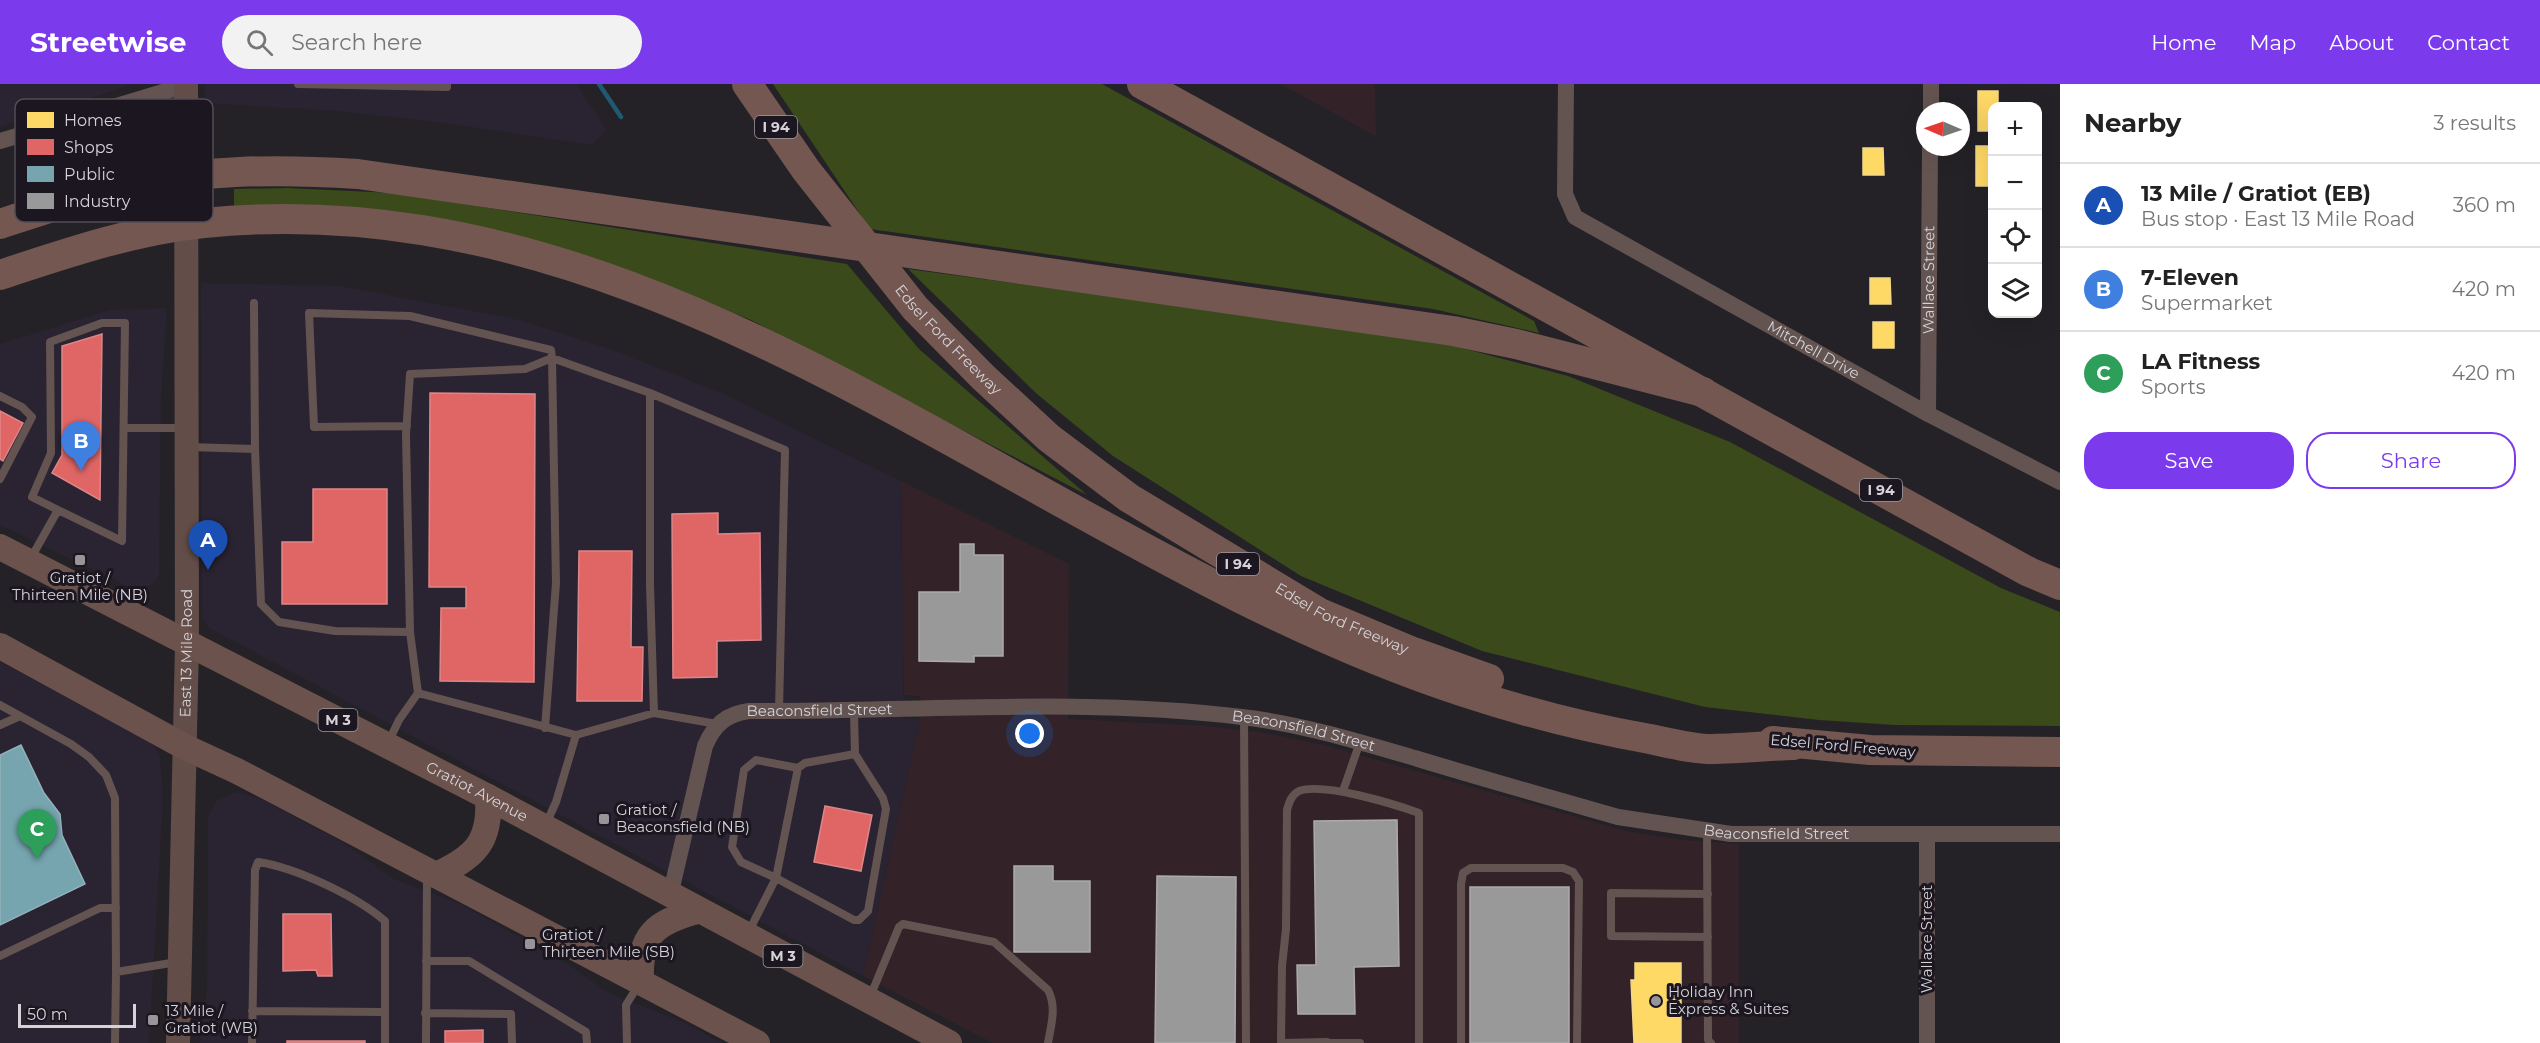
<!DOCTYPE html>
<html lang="en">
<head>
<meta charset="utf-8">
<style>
  body { margin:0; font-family:Montserrat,sans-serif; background:#f2f2f2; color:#222 }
  .controls { position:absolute; right:18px; top:18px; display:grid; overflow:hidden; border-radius:12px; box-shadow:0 6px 24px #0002 }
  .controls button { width:54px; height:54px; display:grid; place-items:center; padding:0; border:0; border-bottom:2px solid #e0e0e0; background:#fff; color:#222; font:30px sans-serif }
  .compass { position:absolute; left:1916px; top:18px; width:54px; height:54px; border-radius:50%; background:#fff; box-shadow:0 6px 24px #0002; rotate:272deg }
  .scale { position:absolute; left:18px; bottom:15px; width:118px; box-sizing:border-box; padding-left:6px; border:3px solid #d5d2d8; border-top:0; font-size:16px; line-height:21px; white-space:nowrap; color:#d5d2d8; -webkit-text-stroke:4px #1b161f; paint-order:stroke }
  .you { position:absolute; left:1030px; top:650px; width:21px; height:21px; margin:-15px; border:4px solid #fff; border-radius:50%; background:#1a73e8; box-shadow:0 0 0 9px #1a73e833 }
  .badge { display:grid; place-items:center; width:39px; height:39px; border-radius:50%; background:#7c3aed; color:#fff; font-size:20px; font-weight:700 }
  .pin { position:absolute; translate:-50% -50px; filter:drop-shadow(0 2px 3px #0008) }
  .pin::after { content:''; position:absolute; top:32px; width:21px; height:18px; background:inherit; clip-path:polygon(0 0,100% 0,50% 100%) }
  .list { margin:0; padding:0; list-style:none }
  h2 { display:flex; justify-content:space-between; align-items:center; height:78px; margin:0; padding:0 24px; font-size:26px }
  h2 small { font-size:20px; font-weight:400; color:#767676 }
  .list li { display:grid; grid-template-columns:39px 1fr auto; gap:18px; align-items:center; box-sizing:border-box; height:84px; padding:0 24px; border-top:2px solid #e0e0e0 }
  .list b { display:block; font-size:22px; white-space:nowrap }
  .list p { margin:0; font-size:20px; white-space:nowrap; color:#767676 }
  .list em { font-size:20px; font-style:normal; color:#767676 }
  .actions { display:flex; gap:12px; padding:18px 24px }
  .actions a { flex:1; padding:14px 0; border:2px solid #7c3aed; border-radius:24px; text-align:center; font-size:21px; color:#7c3aed }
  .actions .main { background:#7c3aed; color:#fff }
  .icon { flex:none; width:33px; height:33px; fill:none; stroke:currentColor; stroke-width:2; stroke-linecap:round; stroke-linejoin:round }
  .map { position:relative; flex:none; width:2060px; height:959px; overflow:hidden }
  header { display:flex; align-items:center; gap:36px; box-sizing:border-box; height:84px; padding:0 30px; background:#7c3aed; color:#fff }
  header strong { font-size:28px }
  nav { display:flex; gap:33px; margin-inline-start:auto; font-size:21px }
  .search { width:420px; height:54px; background:#f2f2f2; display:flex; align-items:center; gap:15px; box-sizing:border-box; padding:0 21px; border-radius:33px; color:#767676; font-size:22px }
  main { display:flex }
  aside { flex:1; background:#fff }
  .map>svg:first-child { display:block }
  .built { fill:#2a2331 }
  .industrial { fill:#332329 }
  .green { fill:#3a4a1a }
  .homes { fill:#ffd966; stroke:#f2d788; stroke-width:1.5 }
  .shops { fill:#e06666; stroke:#dd8688; stroke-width:1.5 }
  .public { fill:#76a5af; stroke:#92b2bb; stroke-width:1.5 }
  .industry { fill:#999; stroke:#abaaac; stroke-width:1.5 }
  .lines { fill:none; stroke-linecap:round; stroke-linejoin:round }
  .stream { stroke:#1f5a72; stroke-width:4.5 }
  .lane { stroke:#645451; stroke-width:8 }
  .street { stroke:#645451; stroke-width:16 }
  .secondary { stroke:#634d48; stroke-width:24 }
  .primary { stroke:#6b524c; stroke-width:26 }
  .highway { stroke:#735750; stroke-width:30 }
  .poi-dot { fill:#97949a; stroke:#1b161f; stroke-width:2 }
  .labels { text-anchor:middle; stroke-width:6; stroke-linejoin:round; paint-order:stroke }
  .shield { fill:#1b161f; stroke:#9d9aa0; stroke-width:1.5 }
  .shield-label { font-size:14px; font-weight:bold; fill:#d5d2d8 }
  .street-label { font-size:15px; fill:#d5d2d8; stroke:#1b161f }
  .poi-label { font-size:15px; fill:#d5d2d8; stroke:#1b161f; text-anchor:start }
  .key { fill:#1b161f; stroke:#534e56; stroke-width:1.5 }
  .key-label { font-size:16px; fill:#d5d2d8 }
</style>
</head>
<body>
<header>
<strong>Streetwise</strong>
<div class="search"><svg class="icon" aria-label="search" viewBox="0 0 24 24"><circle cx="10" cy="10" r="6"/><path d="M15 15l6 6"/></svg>Search here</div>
<nav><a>Home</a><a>Map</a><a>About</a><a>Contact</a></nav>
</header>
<main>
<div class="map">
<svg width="2060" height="959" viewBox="0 0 2060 959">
  <rect width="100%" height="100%" fill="#242227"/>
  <path class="built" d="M0,0h134l-134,43z
    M205,0h371l31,46 -15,15 -148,-22 -107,-12 -132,-8z
    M201,199l139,3 180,34 87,28 113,44 181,89 3,238h16l-57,257 -654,-348 -6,-10 -1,-12z
    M167,224l-6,90 -2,177 -7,10 -17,5 -135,-65v-181l109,-34z
    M0,578l137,72 15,10 8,11 3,45 -14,243h-149z
    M236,708l24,7 84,44 50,36 68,26 104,58 43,30 72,28 41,22h-522l7,-55 1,-171 9,-17z"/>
  <path class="industrial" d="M1280,0h95l1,52z
    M901,397l168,83 -1,155 138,7 54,6 68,14 298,85 56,9 57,4v199h-746l-130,-67 57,-257v-23l-16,-1z"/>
  <path class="green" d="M773,0h329l432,237 5,12 -106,-24 -563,-80z
    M288,104l105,5 454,71 72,85 168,146 -336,-175 -101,-42 -76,-25 -75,-19 -123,-23 -142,-5v-17z
    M908,185l520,70 140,37 162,66 271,146 59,24v114l-165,-1 -76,-5 -114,-13 -223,-56 -181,-75 -188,-120 -76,-62z"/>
  <path class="homes" d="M1978,7h20v15h-6v25h-14z
    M1976,62h16v40h-16z
    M1863,64h20l1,27h-21z
    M1870,194h20l1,26h-21z
    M1873,238h21v26h-21z
    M1635,879h46v80h-47l-3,-63h4z"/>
  <path class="shops" d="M102,250l-2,166 -48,-27 10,-18v-109z
    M430,309l105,1 -1,288 -94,-1 1,-73h25v-21h-37z
    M0,327l23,12 -20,38 -3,-2z
    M313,405h74v115h-105v-62h31z
    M718,429v21l42,-1 1,107 -44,1v36l-44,1 -1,-164z
    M579,467h53l-1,96h12l-1,54h-65z
    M825,722l47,9 -11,56 -47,-9z
    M283,830h48l1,62h-14l-2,-6 -33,1z
    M483,946v13h-38v-12z
    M287,957h78v2h-78z"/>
  <path class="public" d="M21,661l23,48 16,21 2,21 23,49 -85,41v-170z"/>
  <path class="industry" d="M960,460h14v11h29v101h-29v6l-55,-1v-69h41z
    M1397,736l2,146 -45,1 1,47h-57l-1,-49h19l-2,-144z
    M1014,782h39v15h37v71h-76z
    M1157,792l79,1 -1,166h-80z
    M1470,803h99v156h-99z"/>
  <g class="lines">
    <path class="stream" d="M599,0l22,33"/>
    <path class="lane" d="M298,0l149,3v-3
      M254,219l1,146
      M0,312l22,11 10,10 -32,62
      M407,342l-93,1 -5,-114 101,3 141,34 1,8 -27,11 -115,5 -4,61 4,197
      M126,344h59
      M188,363l67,2 6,155 18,18 56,9 75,1 8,61
      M31,474l27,-48 64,31 3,-218h-23l-52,19 1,111 -19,44 26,13
      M0,621l71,39 18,13 17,18 9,23 1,174
      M654,629l-4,-128v-192l135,57 -6,261
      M1244,633l2,326
      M0,641l20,-9
      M545,644l11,-145 -4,-225 98,35
      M388,659l11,-23 19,-27 158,42
      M798,684l-22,110 -35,-16 -9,-15 12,-77 12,-10 42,8 7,-5 50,-9
      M1343,707l17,-49
      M546,740l10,-22 20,-67 78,-22 63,11
      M1707,747l1,209 3,3
      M1708,810l-97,-1v43l97,1
      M748,849l28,-55 78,42h5l9,-9 18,-102 -3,-11 -28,-44 -1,-42
      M0,872l100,-48h16
      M426,877h43l117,71 1,11
      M870,913l29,-70 4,-3 91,18 54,48c9,17 3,35 0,53
      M252,927l133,1
      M425,929l86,1 1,29
      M115,959l1,-71 61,-10
      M252,959l3,-173 3,-8c39,6 98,34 127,59v122
      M426,959l1,-168
      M627,959l-1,-38 13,-21
      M1281,959l1,-77 4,-37 1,-119c2,-7 4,-15 12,-19 24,-9 95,13 120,22v230
      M1281,959l46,-1
      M1327,959h33
      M1461,959v-159l2,-11 8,-5h92l10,4 6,9 -2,162"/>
    <g class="street">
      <path id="s1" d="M1566,0l-1,110 10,23 353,197 132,68"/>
      <path d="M1931,27v-27"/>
      <path d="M0,57l186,-56"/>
      <path id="s2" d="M1928,330l2,-267"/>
      <path d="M1927,751v208"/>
      <path id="s3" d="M670,812l35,-150c9,-21 21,-32 44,-35 164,1 330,-14 493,6 60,7 118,25 176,42 66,20 133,39 200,58l113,17h329"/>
    </g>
    <path class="secondary" id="s4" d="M178,959l9,-399 -1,-560"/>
    <g class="primary">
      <path id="s5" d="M0,463l488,250 461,246"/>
      <path d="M0,562l185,101 52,24 520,272"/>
      <path d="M436,791c39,-18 55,-33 52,-78"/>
      <path d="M641,898c-2,-47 13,-59 56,-71"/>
    </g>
    <g class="highway">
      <path id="s6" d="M747,0l59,86 109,138 68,69 66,61 80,60 191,115 93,39 76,27"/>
      <path d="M1142,0l887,488 31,13"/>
      <path d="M0,140c40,-13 81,-27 122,-37 77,-18 158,-18 236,-13l1095,157 63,13 187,48"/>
      <path d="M0,191c67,-22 134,-45 204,-52 475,-47 836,331 1260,469 61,20 123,36 186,47 19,4 38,9 57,10 29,0 58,-3 86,-4"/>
      <path d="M1773,657l97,9 190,2"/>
    </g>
  </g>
  <g class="poi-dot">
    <rect x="74" y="470" width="12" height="12" rx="3"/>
    <rect x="598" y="729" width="12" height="12" rx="3"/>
    <rect x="524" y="854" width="12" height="12" rx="3"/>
    <circle cx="1656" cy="917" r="6"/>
    <rect x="147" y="930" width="12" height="12" rx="3"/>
  </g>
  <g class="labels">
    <g class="shield">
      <rect x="755" y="32" width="42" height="22" rx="4.5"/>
      <rect x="1860" y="395" width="42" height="22" rx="4.5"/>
      <rect x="1217" y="469" width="42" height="22" rx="4.5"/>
      <rect x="318.5" y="625" width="39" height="22" rx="4.5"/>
      <rect x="763.5" y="861" width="39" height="22" rx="4.5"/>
    </g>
    <g class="shield-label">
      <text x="776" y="48">I 94</text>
      <text x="1881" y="411">I 94</text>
      <text x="1238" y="485">I 94</text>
      <text x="338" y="641">M 3</text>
      <text x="783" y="877">M 3</text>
    </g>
    <g class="street-label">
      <text dy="5" stroke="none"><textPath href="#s2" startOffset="134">Wallace Street</textPath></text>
      <text dy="5" stroke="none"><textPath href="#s6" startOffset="326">Edsel Ford Freeway</textPath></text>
      <text dy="5" stroke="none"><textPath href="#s1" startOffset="408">Mitchell Drive</textPath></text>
      <text dy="5" stroke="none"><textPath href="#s6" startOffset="812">Edsel Ford Freeway</textPath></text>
      <text dy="5" stroke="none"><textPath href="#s4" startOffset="390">East 13 Mile Road</textPath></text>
      <text dy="5" stroke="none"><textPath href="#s3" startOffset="284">Beaconsfield Street</textPath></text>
      <text dy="5" stroke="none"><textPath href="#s3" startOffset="770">Beaconsfield Street</textPath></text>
      <text transform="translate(1843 662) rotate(5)" y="5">Edsel Ford Freeway</text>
      <text dy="5" stroke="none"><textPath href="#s5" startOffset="536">Gratiot Avenue</textPath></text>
      <text dy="5" stroke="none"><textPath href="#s3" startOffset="1256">Beaconsfield Street</textPath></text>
      <text transform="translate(1927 855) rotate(-90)" y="5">Wallace Street</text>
    </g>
    <g class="poi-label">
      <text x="80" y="499" text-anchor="middle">Gratiot /<tspan x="80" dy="17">Thirteen Mile (NB)</tspan></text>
      <text x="616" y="731">Gratiot /<tspan x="616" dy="17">Beaconsfield (NB)</tspan></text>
      <text x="542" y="856">Gratiot /<tspan x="542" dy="17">Thirteen Mile (SB)</tspan></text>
      <text x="1668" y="913">Holiday Inn<tspan x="1668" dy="17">Express &amp; Suites</tspan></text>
      <text x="165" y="932">13 Mile /<tspan x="165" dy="17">Gratiot (WB)</tspan></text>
    </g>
  </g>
  <rect x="15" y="15" width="198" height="123" rx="9" class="key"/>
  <rect x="27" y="28" width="27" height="16" fill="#ffd966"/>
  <rect x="27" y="55" width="27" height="16" fill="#e06666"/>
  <rect x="27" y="82" width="27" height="16" fill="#76a5af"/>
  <rect x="27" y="109" width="27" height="16" fill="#999"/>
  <g class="key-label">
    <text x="64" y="42">Homes</text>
    <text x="64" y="69">Shops</text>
    <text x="64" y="96">Public</text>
    <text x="64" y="123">Industry</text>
  </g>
</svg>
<div class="controls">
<button>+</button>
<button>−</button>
<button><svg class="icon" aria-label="locate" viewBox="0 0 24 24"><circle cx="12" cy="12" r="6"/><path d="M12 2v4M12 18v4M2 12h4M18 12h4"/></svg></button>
<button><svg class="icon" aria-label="layers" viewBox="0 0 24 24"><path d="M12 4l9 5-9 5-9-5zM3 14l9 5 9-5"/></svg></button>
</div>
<svg class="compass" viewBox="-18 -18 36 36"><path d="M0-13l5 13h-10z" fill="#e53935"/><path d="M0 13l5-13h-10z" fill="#767676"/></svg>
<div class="scale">50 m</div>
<div class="you"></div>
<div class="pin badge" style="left:208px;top:486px;background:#1a4fb4">A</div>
<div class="pin badge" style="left:81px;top:387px;background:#3f7fe0">B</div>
<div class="pin badge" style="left:37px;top:775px;background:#2e9e5b">C</div>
</div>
<aside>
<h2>Nearby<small>3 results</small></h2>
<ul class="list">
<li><span class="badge" style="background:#1a4fb4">A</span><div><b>13 Mile / Gratiot (EB)</b><p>Bus stop · East 13 Mile Road</p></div><em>360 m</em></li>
<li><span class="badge" style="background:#3f7fe0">B</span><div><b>7-Eleven</b><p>Supermarket</p></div><em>420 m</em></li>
<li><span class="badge" style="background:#2e9e5b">C</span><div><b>LA Fitness</b><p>Sports</p></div><em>420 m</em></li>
</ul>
<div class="actions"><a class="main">Save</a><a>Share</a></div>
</aside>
</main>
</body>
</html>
